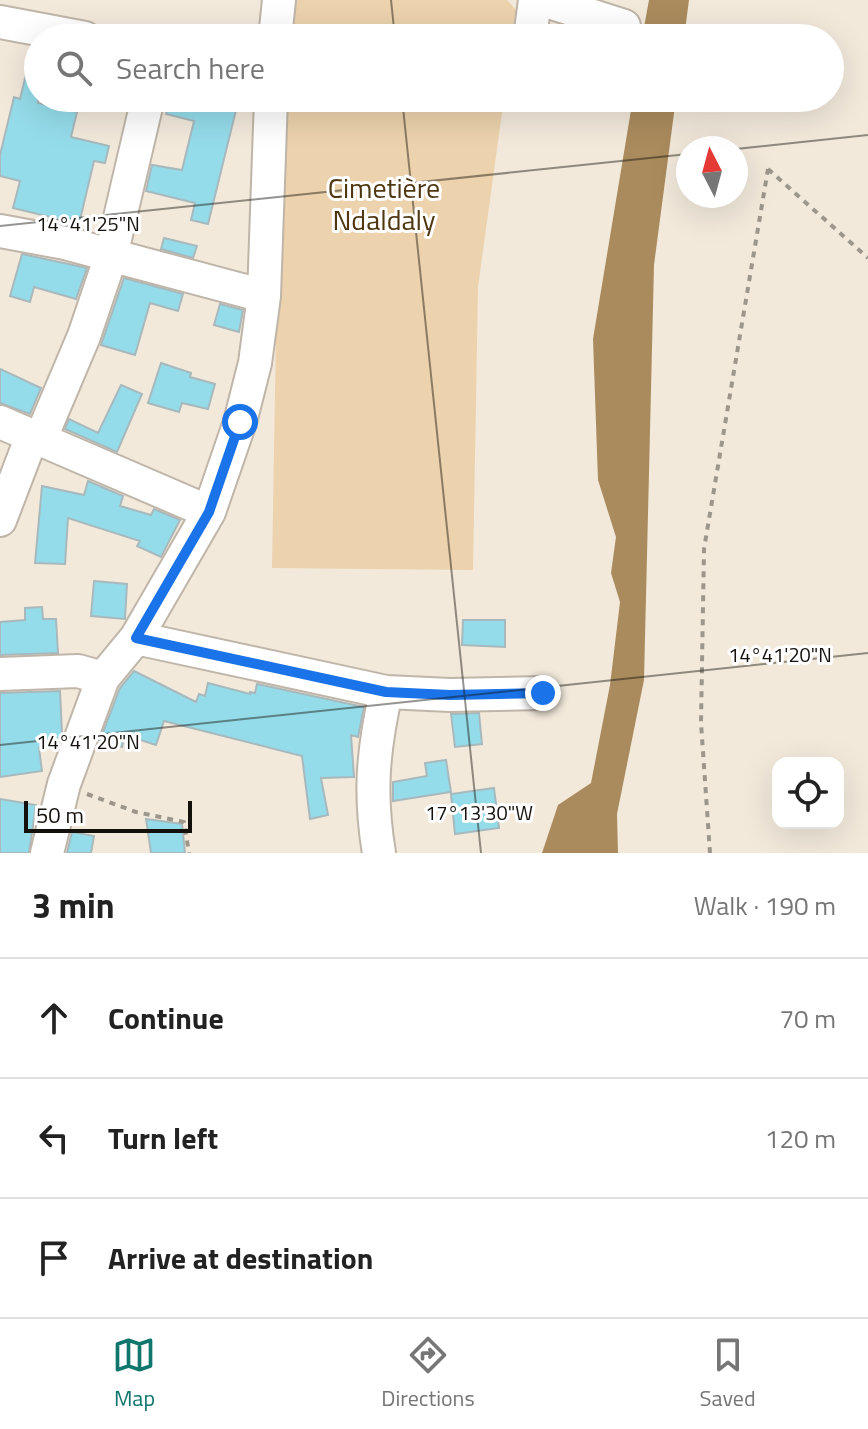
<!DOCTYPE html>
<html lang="en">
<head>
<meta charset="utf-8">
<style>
  body { margin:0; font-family:"Titillium Web",sans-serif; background:#f2f2f2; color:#222 }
  .controls { position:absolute; right:24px; bottom:24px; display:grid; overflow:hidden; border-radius:16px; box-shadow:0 8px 32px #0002 }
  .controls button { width:72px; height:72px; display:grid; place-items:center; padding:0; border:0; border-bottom:2px solid #e0e0e0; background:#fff; color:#222; font:40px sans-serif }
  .compass { position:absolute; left:676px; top:136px; width:72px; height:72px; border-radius:50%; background:#fff; box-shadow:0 8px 32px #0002; rotate:354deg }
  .scale { position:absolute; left:24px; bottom:20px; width:168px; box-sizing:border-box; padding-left:8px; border:4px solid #14110c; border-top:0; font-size:22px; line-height:28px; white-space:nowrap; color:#14110c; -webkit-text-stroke:6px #fff; paint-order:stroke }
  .stop { position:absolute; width:24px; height:24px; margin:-18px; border:6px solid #1a73e8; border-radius:50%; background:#fff }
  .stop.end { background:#1a73e8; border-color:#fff; box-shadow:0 2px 8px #0008 }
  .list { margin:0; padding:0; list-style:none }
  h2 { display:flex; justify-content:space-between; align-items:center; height:104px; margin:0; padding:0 32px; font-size:34px }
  h2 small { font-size:26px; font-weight:400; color:#767676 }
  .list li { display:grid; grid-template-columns:52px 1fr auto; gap:24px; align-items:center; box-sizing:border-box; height:120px; padding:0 32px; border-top:2px solid #e0e0e0 }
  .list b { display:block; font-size:30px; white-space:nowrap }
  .list em { font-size:26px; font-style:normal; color:#767676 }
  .icon { flex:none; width:44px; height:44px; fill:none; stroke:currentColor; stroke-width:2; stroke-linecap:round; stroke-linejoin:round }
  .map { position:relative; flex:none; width:868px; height:853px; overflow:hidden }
  .search { position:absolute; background:#fff; box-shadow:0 8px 32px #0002; left:24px; right:24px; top:24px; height:88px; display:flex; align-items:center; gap:20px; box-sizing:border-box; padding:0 28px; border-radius:44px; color:#767676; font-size:30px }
  .sheet { height:464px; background:#fff }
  nav { display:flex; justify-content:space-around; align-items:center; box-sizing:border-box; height:112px; border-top:2px solid #e0e0e0; background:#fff; font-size:22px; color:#767676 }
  nav a { display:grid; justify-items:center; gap:4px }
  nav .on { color:#0f766e }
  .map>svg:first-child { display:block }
  .green { fill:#ecd2ad }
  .water { fill:#aa8b5d }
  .building { fill:#95dcea; stroke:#a7b9bd; stroke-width:2 }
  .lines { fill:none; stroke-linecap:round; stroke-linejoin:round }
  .minor-casing { stroke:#bfb5a8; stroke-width:36 }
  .path { stroke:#9c968b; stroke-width:4; stroke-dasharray:6 6; stroke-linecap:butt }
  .minor { stroke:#fff; stroke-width:32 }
  .route { stroke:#1a73e8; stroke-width:10 }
  .ticks { fill:none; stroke:#14110c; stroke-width:2; stroke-opacity:0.45 }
  .labels { text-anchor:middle; stroke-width:6; stroke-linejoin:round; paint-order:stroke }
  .park-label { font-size:28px; fill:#4e3711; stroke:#fff }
  .ticks-label { font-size:20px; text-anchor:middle; fill:#14110c; stroke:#fff; stroke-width:6; stroke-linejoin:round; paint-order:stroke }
</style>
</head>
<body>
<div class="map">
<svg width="868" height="853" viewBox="0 0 868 853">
  <rect width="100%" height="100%" fill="#f2e9db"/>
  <path class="green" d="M281,0h226l9,10 -4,28h-231z
    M280,98h224l-26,189 -5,283 -201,-2z"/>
  <path class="water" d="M649,0h40l-5,38h-42z
    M633,98h43l-22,167 -10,415 -27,134 1,39h-76l16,-48 33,-22 19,-98 10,-83 -9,-29 5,-36 -18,-57 -5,-141z"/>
  <path class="building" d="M31,54l7,1v48l39,9 -6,25 38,9 -4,17 -11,-2 -15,63 -66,-16 7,-27 -20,-5v-21l14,-58 6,2z
    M170,98h69l-31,126 -17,-4 4,-17 -49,-12 6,-26 30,5 12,-49 -28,-7z
    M164,238l33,8 -4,12 -32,-9z
    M22,254l65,14 -11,31 -42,-12 -4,15 -20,-6z
    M124,278l59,16 -5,17 -28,-8 -15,52 -34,-10z
    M220,304l23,6 -4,22 -25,-7z
    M161,363l30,10 -1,4 25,7 -7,25 -26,-6 -3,9 -31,-9z
    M0,369l41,19 -11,26 -30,-11z
    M121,385l21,9 -25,58 -52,-23 4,-10 29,14z
    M88,481l35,15 -3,10 31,9 3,-6 26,11 -19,37 -24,-11 3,-5 -72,-23 -3,46 -30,-1 7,-77 42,9z
    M94,581l33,3 -2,35 -34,-3z
    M42,607l1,12h13l2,34 -58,2v-33l25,-2v-12z
    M463,620h42v27l-43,-2z
    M134,671l62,31 3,-8 6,2 3,-13 42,11v-2l5,1 2,-9 107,23 -6,30 -7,-2 3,42 -33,1 7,37 -18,4 -8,-63 -138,-35 -8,24 -31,-10 -3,12 -22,-7 20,-52z
    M60,691l2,43 -4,12 -19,2 3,23 -42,6v-84z
    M479,713l3,31 -27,3 -4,-33z
    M446,760l5,32 -58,9v-19l34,-6 -2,-13z
    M494,788l5,40 -44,6 -4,-40z
    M0,799l36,6 -7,48h-29z
    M146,819l36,5 3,29h-34z
    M72,832l22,4 -3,17h-24z"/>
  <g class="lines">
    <g class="minor-casing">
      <path id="minor" d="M543,0l81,26
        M0,22l85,16
        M275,38l4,-38
        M530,38l5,-38
        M0,231l65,12 199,53
        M0,422l209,90
        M40,440l44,-104 27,-80 37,-158
        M0,520l32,-84
        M136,638l250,54 64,3 93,-2
        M0,674l78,-3 25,7
        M47,853l17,-69 39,-106 33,-40 73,-126 31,-90 15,-59 9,-67 7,-198
        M379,853c-10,-60 -6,-102 7,-161"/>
    </g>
    <path class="path" d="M768,169l100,89
      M87,794l49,18 48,10 5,31
      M710,853l-9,-130 3,-174 64,-380"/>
    <use href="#minor" class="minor"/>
  </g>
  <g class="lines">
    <path class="route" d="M240,422l-31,90 -73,126 250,54 64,3 93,-2"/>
  </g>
  <path class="ticks" d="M391,0l4,38M402,98l79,755M736,149l132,-14M0,226l688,-72M0,745l868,-92"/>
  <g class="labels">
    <g class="park-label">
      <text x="384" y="198">Cimetière<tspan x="384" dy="32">Ndaldaly</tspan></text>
    </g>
  </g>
  <g class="ticks-label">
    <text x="88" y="231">14°41'25"N</text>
    <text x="780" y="662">14°41'20"N</text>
    <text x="88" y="749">14°41'20"N</text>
    <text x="479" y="820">17°13'30"W</text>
  </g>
</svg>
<div class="controls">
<button><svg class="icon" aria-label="locate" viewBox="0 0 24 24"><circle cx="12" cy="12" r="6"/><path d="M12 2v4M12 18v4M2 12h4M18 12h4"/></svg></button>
</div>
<svg class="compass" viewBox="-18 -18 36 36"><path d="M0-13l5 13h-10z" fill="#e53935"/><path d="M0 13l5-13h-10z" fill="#767676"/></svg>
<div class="scale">50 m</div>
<div class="stop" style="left:240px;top:422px"></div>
<div class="stop end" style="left:543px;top:693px"></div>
<div class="search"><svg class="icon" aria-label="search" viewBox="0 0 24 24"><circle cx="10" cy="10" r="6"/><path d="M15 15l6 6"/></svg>Search here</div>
</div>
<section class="sheet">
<h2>3 min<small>Walk · 190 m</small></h2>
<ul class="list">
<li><svg class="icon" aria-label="ahead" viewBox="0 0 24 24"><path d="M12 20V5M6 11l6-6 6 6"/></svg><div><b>Continue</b></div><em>70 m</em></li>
<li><svg class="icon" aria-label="left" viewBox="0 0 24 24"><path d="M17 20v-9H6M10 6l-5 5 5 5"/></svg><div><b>Turn left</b></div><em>120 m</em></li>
<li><svg class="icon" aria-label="arrive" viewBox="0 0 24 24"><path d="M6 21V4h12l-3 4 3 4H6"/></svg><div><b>Arrive at destination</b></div></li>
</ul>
</section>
<nav>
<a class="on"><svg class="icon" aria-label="map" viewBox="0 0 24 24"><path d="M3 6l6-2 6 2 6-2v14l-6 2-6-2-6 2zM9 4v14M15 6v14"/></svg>Map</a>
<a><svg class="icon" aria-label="directions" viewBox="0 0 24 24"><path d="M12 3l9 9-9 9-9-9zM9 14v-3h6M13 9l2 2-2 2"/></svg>Directions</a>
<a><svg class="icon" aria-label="saved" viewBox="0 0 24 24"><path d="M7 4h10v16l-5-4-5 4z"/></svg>Saved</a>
</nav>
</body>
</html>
